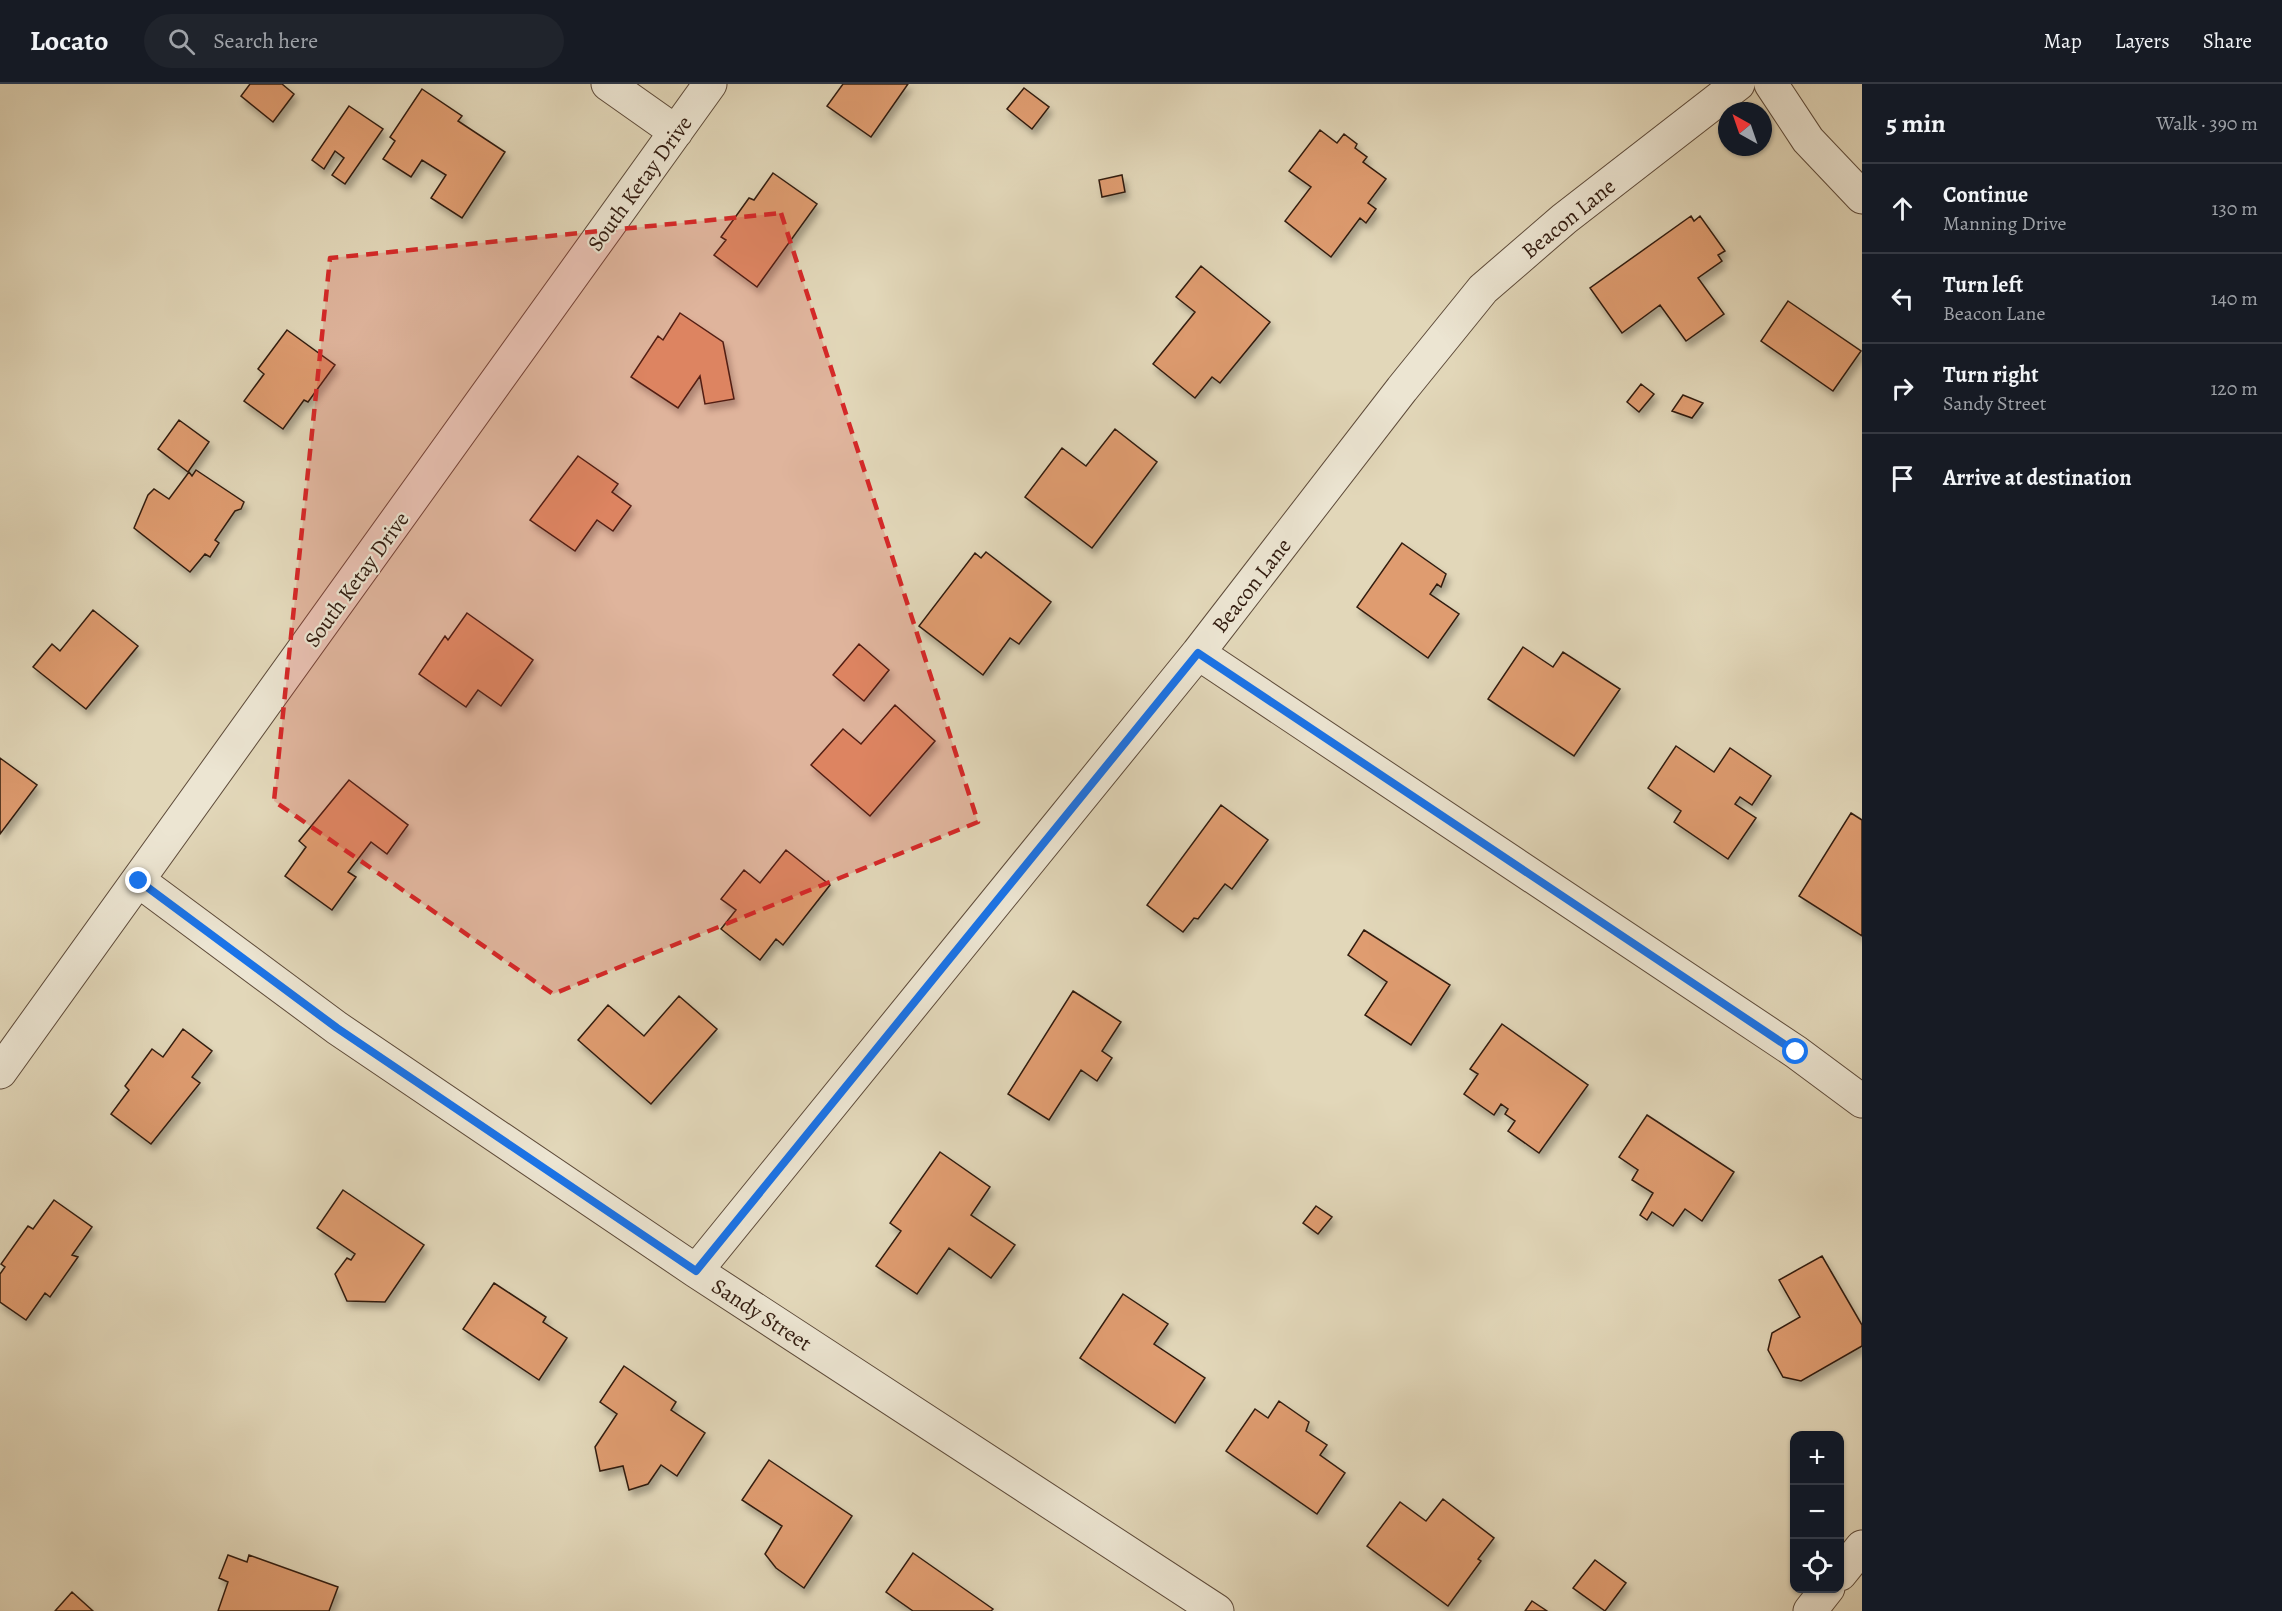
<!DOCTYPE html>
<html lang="en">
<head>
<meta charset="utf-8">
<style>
  body { margin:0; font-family:Alegreya,serif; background:#20242c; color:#f1f3f6 }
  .controls { position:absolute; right:18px; bottom:18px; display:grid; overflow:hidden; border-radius:12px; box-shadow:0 2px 4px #0004 }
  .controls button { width:54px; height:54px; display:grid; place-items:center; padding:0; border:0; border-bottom:2px solid #363941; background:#171b24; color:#f1f3f6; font:30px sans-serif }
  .compass { position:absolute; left:1718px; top:18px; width:54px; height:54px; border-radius:50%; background:#171b24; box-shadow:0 2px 4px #0004; rotate:320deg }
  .stop { position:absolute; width:18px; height:18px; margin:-14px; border:4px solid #1a73e8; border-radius:50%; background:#fff }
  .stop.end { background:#1a73e8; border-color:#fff; box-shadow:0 2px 6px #0008 }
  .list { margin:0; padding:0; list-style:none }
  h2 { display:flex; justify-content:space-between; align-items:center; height:78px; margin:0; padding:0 24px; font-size:26px }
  h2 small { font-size:20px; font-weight:400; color:#9ea1a6 }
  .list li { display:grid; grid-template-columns:39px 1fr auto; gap:18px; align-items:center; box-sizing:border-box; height:90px; padding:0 24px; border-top:2px solid #363941 }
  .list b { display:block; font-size:22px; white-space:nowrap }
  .list p { margin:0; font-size:20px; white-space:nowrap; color:#9ea1a6 }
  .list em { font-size:20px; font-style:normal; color:#9ea1a6 }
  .icon { flex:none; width:33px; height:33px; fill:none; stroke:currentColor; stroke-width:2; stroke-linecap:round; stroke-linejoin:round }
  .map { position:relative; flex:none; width:1862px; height:1527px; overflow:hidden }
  header { display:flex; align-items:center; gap:36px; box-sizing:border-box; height:84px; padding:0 30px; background:#171b24; border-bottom:2px solid #363941 }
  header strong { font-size:28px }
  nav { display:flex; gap:33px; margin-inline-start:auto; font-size:21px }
  .search { width:420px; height:54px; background:#20242c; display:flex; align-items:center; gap:15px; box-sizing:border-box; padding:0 21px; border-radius:33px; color:#9ea1a6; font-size:22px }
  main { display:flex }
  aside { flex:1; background:#171b24 }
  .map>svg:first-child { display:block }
  .building { fill:#df9c70; stroke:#321c10; stroke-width:1.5; filter:url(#shadow) }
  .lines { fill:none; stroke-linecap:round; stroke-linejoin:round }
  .minor-casing { stroke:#5e4b3a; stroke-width:35 }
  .minor { stroke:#ece5d2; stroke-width:33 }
  .route { stroke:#1a73e8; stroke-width:8 }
  .marked { fill:#d62828; fill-opacity:0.2; stroke:#d62828; stroke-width:4.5; stroke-dasharray:12 8; stroke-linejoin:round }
  .labels { text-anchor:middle; stroke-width:4.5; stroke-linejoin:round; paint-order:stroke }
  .street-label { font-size:22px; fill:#321c10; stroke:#ece5d2 }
</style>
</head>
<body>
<header>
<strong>Locato</strong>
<div class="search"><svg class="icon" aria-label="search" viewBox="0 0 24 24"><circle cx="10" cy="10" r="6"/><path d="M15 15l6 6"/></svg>Search here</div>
<nav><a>Map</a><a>Layers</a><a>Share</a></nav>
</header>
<main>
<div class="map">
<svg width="1862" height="1527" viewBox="0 0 1862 1527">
  <defs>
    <filter id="shadow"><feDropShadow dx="3.5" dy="6" stdDeviation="3" flood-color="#0004"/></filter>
  </defs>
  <rect width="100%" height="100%" fill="#e2d7b9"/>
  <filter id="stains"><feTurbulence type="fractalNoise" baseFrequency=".00333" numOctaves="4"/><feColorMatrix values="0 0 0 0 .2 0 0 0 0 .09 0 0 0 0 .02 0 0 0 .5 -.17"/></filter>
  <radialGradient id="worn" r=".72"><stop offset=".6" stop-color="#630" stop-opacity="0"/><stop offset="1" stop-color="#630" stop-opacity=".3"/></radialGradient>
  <path class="building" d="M250,0h32l12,10 -21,28 -32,-26z
    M843,0h65l-37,53 -44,-31z
    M1024,4l25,19 -17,22 -25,-20z
    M422,5l40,27 -4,5 47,31 -43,66 -31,-20 15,-23 -24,-15 -11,17 -28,-18 12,-18 -5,-4z
    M349,22l34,23 -38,55 -13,-9 12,-17 -9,-7 -11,18 -12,-9z
    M1320,46l17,13 7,-9 13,10 -2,4 12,9 -4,5 23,17 -18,24 8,6 -10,14 -6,-5 -29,39 -46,-36 26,-34 -22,-16z
    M773,89l44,31 -60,83 -43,-32 12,-15 -5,-3 28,-39 5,2z
    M1122,91l3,17 -23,5 -3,-17z
    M1691,132l3,5 6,-5 25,35 -7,4 4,6 -24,17 26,36 -38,27 -26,-36 -38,28 -32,-45z
    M1201,182l69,56 -50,61 -8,-6 -17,21 -42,-34 42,-52 -19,-15z
    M1788,217l73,50 -28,40 -72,-50z
    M680,229l43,29 11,57 -29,5 -5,-28 -22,32 -47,-31 27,-41 5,4z
    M287,246l48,35 -27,37 -4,-2 -21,29 -39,-28 20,-27 -6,-5z
    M1641,300l13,10 -15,18 -12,-10z
    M1683,311l20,8 -11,15 -20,-7z
    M179,336l30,22 -21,30 -30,-23z
    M1115,345l42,33 -65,86 -67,-51 37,-49 24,18z
    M578,372l40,28 -6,8 19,14 -18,25 -16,-11 -22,31 -45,-31z
    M196,386l48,32 -3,7 -6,2 -20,29 4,3 -9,14 -5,-3 -15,18 -56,-44 14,-33 6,-6 15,10 20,-27 3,4z
    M1402,459l44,31 -5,13 -4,-3 -7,10 29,20 -31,44 -71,-51z
    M986,468l65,50 -32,42 -9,-6 -27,37 -64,-49 56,-73 6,5z
    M93,526l45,36 -52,63 -53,-42 19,-23 8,7z
    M467,529l66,47 -32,46 -23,-16 -12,17 -47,-33 26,-38 3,4z
    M859,560l30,26 -25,31 -31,-26z
    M1523,563l30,20 10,-15 57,37 -46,67 -86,-57z
    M895,621l40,36 -65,75 -59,-51 32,-36 18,15z
    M1676,662l38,26 16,-24 41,28 -19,29 -12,-8 -5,7 21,14 -28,41 -54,-37 7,-11 -33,-23z
    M0,674l37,27 -37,49z
    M349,696l59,45 -21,29 -16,-12 -23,30 8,5 -24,33 -47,-34 21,-29 -7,-6z
    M1221,721l47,35 -36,49 -7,-5 -27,35 -4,-1 -11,14 -36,-27z
    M1851,729l11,7v116l-63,-40z
    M786,766l44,35 -47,60 -7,-6 -16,21 -39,-31 15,-19 -15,-11 23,-29 16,13z
    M1364,846l86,55 -39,60 -46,-30 22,-33 -39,-27z
    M1073,907l48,31 -19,29 10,7 -15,23 -16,-11 -32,50 -41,-26z
    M679,912l38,33 -66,75 -73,-64 30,-35 36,31z
    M1502,940l86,61 -49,68 -31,-22 7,-10 -10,-7 3,-5 -7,-5 -7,11 -30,-21 14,-20 -8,-5z
    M183,945l29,22 -20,26 8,6 -49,61 -40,-30 18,-24 -4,-4 27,-37 11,8z
    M1647,1031l87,57 -32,49 -17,-12 -12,17 -21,-14 -5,8 -7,-5 13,-22 -21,-13 6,-10 -19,-13z
    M940,1068l50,35 -19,28 44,30 -24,33 -42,-30 -32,46 -41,-28 25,-35 -11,-8z
    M343,1106l81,55 -39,57 -38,-1 -12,-27 12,-16 4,2 4,-6 -38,-26z
    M54,1116l38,27 -20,28 6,2 -28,40 -5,-4 -19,27 -26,-18v-28l5,-7 -4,-3 27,-38 5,3z
    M1316,1122l16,11 -14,17 -15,-11z
    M1822,1172l40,69v21l-61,35 -18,-4 -15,-27 4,-17 28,-16 -21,-37z
    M494,1199l52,34 -3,5 24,16 -28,42 -76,-51z
    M1123,1210l45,30 -14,20 51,34 -30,45 -95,-65z
    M624,1282l52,36 -5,8 34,23 -28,43 -16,-11 -13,19 -19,6 -6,-24 -23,5 -5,-24 22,-33 -17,-12z
    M1279,1317l30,21 -3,9 21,14 -7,10 25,18 -28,41 -91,-63 29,-42 13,9z
    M769,1376l83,56 -48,72 -28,-20 -11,-14 17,-28 -40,-26z
    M1443,1415l51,39 -16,21 3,2 -33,45 -81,-60 33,-44 26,19z
    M913,1469l80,56 -2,2h-78l-27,-19z
    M228,1471l19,7 2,-7 89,32 -9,24h-111l10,-29 -9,-4z
    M1595,1476l31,23 -21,28 -32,-23z
    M72,1508l21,19h-38z
    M1532,1517l15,10h-22z"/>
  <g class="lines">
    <g class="minor-casing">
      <path id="minor" d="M608,0l68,48
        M1771,0l37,56 54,57
        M1198,569l598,399 66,49
        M139,797l198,147 359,243 521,340
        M0,988l710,-988
        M696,1187l502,-618 204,-264 81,-100 81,-70 174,-135
        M1840,1490l22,-27
        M1810,1527l18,-23"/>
    </g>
    <use href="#minor" class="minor"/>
  </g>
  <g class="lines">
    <path class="route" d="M139,797l198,147 359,243 502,-618 598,399"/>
  </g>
  <path class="marked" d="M781,129l197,609 -425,172 -279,-193 56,-543z"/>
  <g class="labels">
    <g class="street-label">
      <text transform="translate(639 99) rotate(-54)" y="8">South Ketay Drive</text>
      <text transform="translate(1568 134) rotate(-39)" y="8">Beacon Lane</text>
      <text transform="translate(356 495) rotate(-54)" y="8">South Ketay Drive</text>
      <text transform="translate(1251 501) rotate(-52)" y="8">Beacon Lane</text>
      <text transform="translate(762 1230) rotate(33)" y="8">Sandy Street</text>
    </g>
  </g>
  <rect width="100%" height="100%" filter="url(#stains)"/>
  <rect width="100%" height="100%" fill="url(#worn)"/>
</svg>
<div class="controls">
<button>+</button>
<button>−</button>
<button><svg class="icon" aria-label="locate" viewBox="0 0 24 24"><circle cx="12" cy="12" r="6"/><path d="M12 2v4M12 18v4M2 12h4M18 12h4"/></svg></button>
</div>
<svg class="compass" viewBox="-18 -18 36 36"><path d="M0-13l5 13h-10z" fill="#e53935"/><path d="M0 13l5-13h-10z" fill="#9ea1a6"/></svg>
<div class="stop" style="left:1796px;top:968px"></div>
<div class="stop end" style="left:139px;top:797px"></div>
</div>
<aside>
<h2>5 min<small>Walk · 390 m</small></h2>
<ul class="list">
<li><svg class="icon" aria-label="ahead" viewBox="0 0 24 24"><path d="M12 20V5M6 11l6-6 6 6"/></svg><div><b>Continue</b><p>Manning Drive</p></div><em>130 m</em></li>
<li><svg class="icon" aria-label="left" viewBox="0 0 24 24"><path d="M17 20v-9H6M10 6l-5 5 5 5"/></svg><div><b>Turn left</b><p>Beacon Lane</p></div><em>140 m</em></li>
<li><svg class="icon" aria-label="right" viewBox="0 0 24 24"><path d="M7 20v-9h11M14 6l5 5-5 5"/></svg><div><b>Turn right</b><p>Sandy Street</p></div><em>120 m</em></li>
<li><svg class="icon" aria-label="arrive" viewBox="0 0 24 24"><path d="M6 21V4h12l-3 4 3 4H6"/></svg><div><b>Arrive at destination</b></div></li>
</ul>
</aside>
</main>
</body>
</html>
